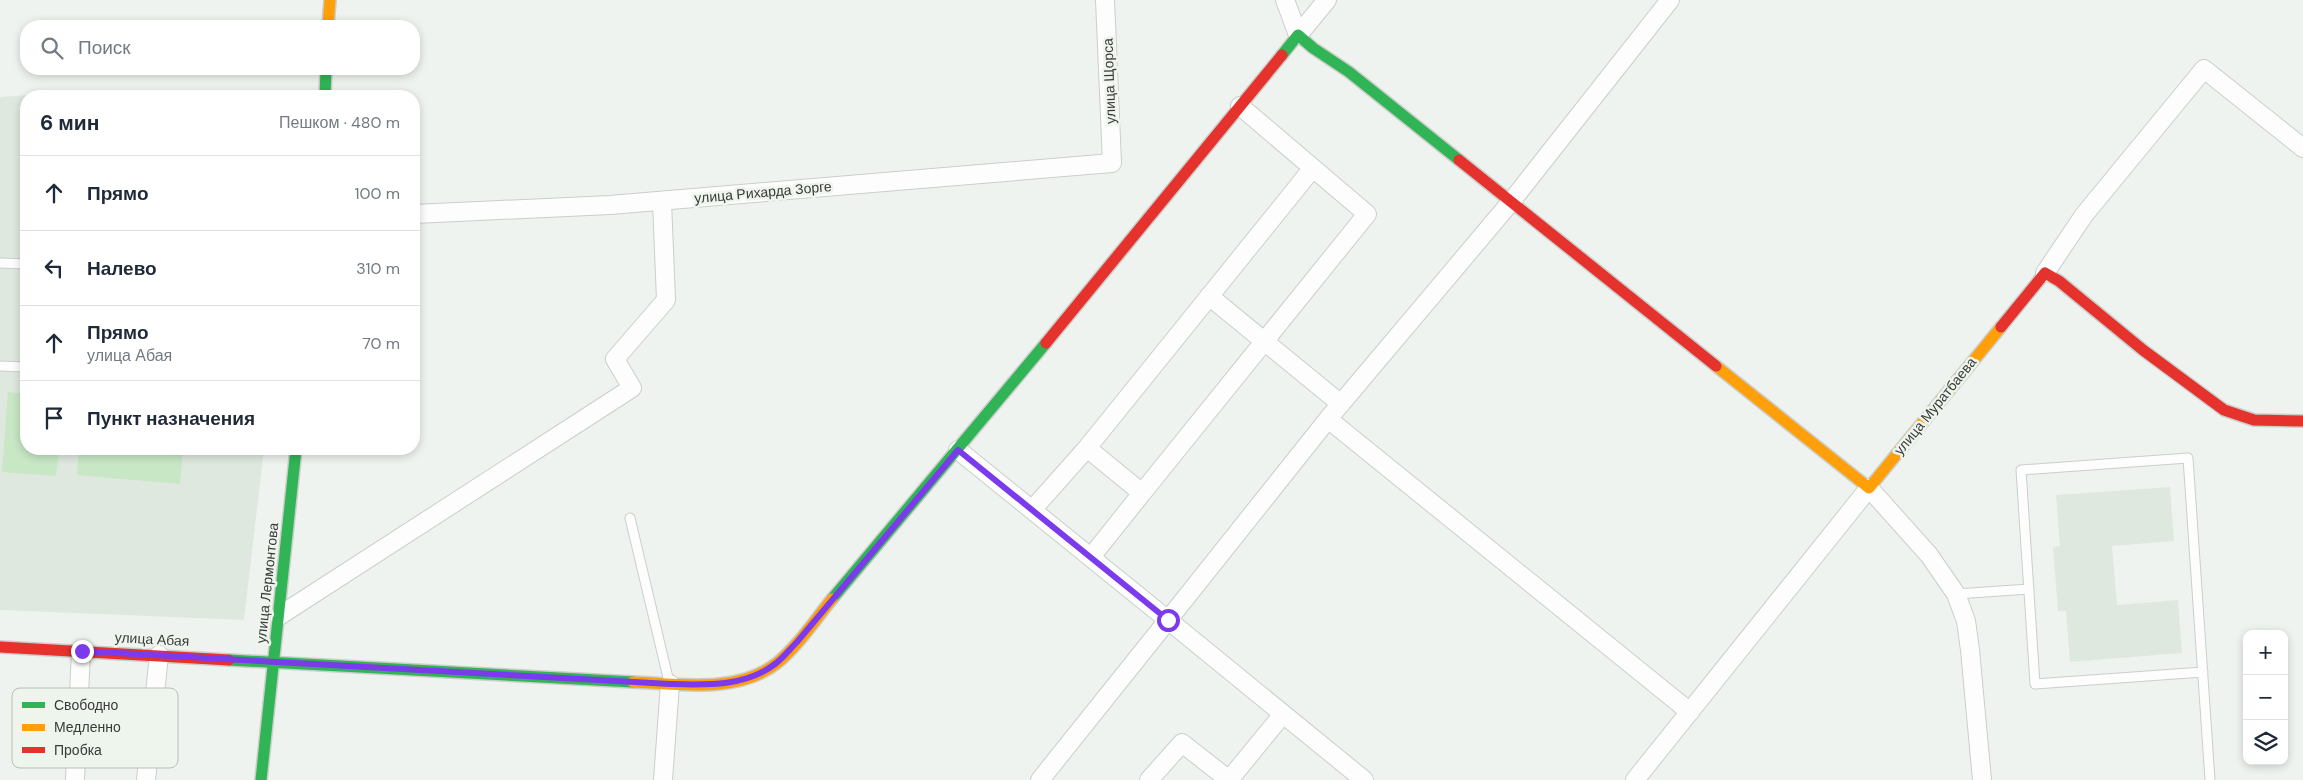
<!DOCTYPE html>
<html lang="ru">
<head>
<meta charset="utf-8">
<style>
  body { margin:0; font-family:"DM Sans",sans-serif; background:#f2f2f3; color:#1f2937 }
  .controls { position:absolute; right:15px; bottom:15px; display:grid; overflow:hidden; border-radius:10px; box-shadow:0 2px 8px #0003 }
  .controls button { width:45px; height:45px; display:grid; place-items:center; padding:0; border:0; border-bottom:1px solid #e0e1e3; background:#fff; color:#1f2937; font:25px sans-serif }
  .stop { position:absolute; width:15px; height:15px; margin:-11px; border:4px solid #7c3aed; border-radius:50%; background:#fff }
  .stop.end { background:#7c3aed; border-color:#fff; box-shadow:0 1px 5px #0008 }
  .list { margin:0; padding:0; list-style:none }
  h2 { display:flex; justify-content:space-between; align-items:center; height:65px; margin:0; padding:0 20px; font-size:21px }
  h2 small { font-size:16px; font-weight:400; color:#747a83 }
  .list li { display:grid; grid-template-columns:32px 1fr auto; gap:15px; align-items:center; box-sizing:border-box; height:75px; padding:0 20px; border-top:1px solid #e0e1e3 }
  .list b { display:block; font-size:19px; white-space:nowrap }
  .list p { margin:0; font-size:16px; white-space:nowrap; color:#747a83 }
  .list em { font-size:16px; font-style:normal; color:#747a83 }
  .icon { flex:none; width:28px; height:28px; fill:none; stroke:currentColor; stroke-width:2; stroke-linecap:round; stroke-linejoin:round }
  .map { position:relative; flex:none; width:2303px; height:780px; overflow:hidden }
  .search { position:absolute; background:#fff; box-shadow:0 2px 8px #0003; left:20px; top:20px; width:400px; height:55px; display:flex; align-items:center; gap:12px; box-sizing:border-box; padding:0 18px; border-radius:20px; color:#747a83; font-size:19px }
  .panel { position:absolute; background:#fff; box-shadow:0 2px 8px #0003; left:20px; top:90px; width:400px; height:365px; border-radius:20px }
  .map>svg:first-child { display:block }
  .built { fill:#dfe8de }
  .green { fill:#c7e7c5 }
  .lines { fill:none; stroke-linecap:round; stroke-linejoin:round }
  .lane-casing { stroke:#cbcecb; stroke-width:11 }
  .street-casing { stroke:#cbcecb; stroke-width:20 }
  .fast-casing { stroke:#cbcecb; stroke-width:14 }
  .slow-casing { stroke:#cbcecb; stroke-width:14 }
  .jam-casing { stroke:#cbcecb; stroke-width:14 }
  .lane { stroke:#fdfdfd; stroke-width:9 }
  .street { stroke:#fdfdfd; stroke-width:18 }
  .fast { stroke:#30b455; stroke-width:11 }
  .slow { stroke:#ff9f0a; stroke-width:11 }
  .jam { stroke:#e5322d; stroke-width:11 }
  .route { stroke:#7c3aed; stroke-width:6 }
  .labels { text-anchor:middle; stroke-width:5; stroke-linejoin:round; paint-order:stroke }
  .street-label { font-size:14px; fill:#383b38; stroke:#eef5ed }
  .key { fill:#eef5ed; stroke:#b7bdb7; stroke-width:1 }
  .key-label { font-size:14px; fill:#383b38 }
</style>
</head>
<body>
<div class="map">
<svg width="2303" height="780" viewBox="0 0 2303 780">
  <rect width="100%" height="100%" fill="#eff3ef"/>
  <path class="built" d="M99,90v6h-73v353h238l-20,171 -244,-10v-513z
    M2170,487l4,54 -62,5 5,59 61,-5 4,53 -112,9 -4,-51h-8l-5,-64 7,-1 -4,-51z"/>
  <path class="green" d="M8,392l18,2v55h33l-3,27 -54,-4z
    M79,449h104l-3,35 -103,-9z"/>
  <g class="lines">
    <g class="lane-casing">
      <path id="lane" d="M0,263l26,1
        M0,366l26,1
        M630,518l39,164
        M1956,594l73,-5
        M2203,672l-168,12 -14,-214 167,-12 22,322"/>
    </g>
    <g class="street-casing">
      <path id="street" d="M1285,0l13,35 29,-35
        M1240,106l127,108 -225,279 -55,-45 225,-279
        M414,214l196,-9 502,-42 -7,-163
        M2045,273l39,-58 120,-146 99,79
        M1209,296l132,108
        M1328,419l362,293
        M958,450l210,170 -128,160
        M1032,510l55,-62
        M1091,557l51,-64
        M279,616l353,-228 -17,-29 51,-59 -4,-99
        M75,780l6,-129
        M146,780l13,-125
        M663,780l7,-96
        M1149,780l33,-37 47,37
        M1229,780l54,-66
        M1364,780l-196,-160 160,-201 182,-216 160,-203
        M1635,780l234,-292 60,67 27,39 10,27 4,29 12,130"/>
    </g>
    <g class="fast-casing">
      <path id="fast" d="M1282,55l16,-20 15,13 36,24 110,88
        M325,96l1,-27
        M832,599l214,-256
        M229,660l404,22
        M261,780l35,-331"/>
    </g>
    <g class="slow-casing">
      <path id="slow" d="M328,26l2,-26
        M1716,366l153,122 132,-161
        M633,682c46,2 105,12 144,-19 21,-17 38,-43 55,-64"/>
    </g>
    <g class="jam-casing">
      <path id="jam" d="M1459,160l257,206
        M2001,327l44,-54 14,8 84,69 81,60 30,10 49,1
        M1046,343l236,-288
        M0,647l229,13"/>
    </g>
    <use href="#lane" class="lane"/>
    <use href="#street" class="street"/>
    <use href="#fast" class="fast"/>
    <use href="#slow" class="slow"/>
    <use href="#jam" class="jam"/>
  </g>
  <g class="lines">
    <path class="route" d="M82,651l588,33c36,1 75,3 105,-20 8,-6 15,-15 22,-22l161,-192 210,170"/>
  </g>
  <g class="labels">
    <g class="street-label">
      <text transform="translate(1109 81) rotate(-92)" y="5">улица Щорса</text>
      <text transform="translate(763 192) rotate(-5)" y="5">улица Рихарда Зорге</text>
      <text transform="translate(1935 406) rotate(-51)" y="5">улица Муратбаева</text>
      <text transform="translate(267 583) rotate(-84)" y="5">улица Лермонтова</text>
      <text transform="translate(152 639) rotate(3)" y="5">улица Абая</text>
    </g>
  </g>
  <rect x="12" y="688" width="166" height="80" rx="8" class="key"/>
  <rect x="22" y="702" width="23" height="6" fill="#30b455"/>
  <rect x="22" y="724" width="23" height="7" fill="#ff9f0a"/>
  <rect x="22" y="747" width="23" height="6" fill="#e5322d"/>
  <g class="key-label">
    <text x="54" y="710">Свободно</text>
    <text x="54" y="732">Медленно</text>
    <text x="54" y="755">Пробка</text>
  </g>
</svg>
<div class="controls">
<button>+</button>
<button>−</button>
<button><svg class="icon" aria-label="layers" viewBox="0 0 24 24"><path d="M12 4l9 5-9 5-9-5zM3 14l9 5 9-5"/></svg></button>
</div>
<div class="stop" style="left:1168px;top:620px"></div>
<div class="stop end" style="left:82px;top:651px"></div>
<div class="search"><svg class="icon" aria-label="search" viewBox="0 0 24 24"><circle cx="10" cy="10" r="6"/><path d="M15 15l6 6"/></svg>Поиск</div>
<section class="panel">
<h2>6 мин<small>Пешком · 480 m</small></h2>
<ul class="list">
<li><svg class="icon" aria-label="ahead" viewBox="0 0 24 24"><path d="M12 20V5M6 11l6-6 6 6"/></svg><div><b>Прямо</b></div><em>100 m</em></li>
<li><svg class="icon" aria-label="left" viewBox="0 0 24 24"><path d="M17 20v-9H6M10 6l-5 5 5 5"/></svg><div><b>Налево</b></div><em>310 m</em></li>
<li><svg class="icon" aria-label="ahead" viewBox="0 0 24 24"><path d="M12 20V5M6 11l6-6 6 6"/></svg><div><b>Прямо</b><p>улица Абая</p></div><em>70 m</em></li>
<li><svg class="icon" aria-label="arrive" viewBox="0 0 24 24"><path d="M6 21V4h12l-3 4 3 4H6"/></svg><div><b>Пункт назначения</b></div></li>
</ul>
</section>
</div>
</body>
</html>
